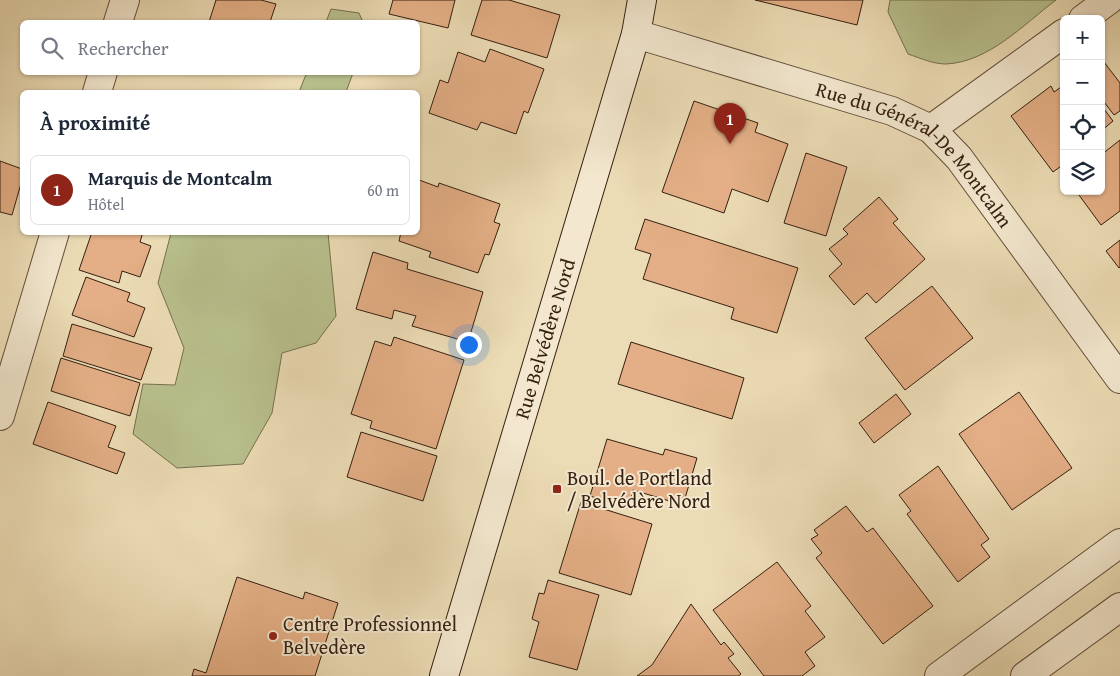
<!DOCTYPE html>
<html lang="fr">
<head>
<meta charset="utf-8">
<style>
  body { margin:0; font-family:"Gentium Book Plus",serif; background:#f2f2f3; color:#1f2937 }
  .controls { position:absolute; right:15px; top:15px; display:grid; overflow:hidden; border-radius:8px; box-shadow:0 1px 4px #0004 }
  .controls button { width:45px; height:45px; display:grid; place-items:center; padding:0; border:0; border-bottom:1px solid #e0e1e3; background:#fff; color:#1f2937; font:25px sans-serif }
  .you { position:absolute; left:468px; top:344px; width:18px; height:18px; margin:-12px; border:4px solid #fff; border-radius:50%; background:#1a73e8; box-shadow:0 0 0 8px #1a73e833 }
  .badge { display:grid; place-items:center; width:32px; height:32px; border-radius:50%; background:#8f2418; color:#fff; font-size:16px; font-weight:700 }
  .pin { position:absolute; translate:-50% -41px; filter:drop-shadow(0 1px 2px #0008) }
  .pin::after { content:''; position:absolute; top:26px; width:18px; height:15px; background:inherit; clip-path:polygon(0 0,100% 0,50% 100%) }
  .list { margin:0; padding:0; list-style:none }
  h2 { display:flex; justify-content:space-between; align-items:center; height:65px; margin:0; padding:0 20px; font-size:21px }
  h2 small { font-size:16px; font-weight:400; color:#747a83 }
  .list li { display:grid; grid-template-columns:32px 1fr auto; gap:15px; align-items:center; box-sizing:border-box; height:70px; margin:0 10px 10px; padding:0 10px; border:1px solid #e0e1e3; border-radius:8px }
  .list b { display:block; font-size:19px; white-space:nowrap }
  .list p { margin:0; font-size:16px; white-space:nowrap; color:#747a83 }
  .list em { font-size:16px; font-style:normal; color:#747a83 }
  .icon { flex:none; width:28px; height:28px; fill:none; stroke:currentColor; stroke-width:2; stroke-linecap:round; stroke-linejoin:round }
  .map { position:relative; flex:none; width:1120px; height:676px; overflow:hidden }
  .search { position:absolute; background:#fff; box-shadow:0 1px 4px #0004; left:20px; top:20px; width:400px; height:55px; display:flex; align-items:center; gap:12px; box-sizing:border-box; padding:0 18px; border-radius:8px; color:#747a83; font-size:19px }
  .panel { position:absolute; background:#fff; box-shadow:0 1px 4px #0004; left:20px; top:90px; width:400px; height:145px; border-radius:8px }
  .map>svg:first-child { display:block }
  .green { fill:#b8c08d; stroke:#76704f }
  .building { fill:#e4af86; stroke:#351f11 }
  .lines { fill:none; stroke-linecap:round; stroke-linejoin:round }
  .minor-casing { stroke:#634e3a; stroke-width:30 }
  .tertiary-casing { stroke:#634e3a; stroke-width:30 }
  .secondary-casing { stroke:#351f11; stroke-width:30 }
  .minor { stroke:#f3e8cf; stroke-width:28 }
  .tertiary { stroke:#f3e8cf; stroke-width:28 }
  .secondary { stroke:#f3e8cf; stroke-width:28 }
  .poi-dot { fill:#8f2418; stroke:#f3e8cf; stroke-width:2 }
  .labels { text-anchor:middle; stroke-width:4; stroke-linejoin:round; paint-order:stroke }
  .street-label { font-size:20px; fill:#351f11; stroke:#f3e8cf }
  .poi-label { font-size:20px; fill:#351f11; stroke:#f3e8cf; text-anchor:start }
</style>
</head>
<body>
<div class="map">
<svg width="1120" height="676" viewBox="0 0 1120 676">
  <rect width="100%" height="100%" fill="#ecdcb5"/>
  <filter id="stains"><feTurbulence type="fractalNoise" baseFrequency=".004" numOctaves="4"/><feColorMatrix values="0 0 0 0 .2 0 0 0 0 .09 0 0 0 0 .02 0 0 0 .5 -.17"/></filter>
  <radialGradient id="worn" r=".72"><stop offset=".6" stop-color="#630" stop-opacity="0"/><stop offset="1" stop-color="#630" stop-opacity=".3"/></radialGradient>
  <path class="green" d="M890,0h166c-32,24 -67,62 -110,64 -13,0 -26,-6 -38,-10l-20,-42z
    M331,9l28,4 4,9h-37z
    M307,72h46v1l-7,19h-47z
    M171,233h157l8,83 -20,27 -34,10 -10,60 -29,51 -66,4 -44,-34 10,-50 32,1 9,-37 -26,-65z"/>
  <path class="building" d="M216,0h45l15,4 -6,18h-61z
    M393,0h62l-7,28 -59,-14z
    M482,0h27l51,15 -13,43 -76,-23z
    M755,0h108l-6,25z
    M490,49l54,20 -16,44 -4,-2 -8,23 -35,-12 -4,8 -48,-17 11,-33 8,3 10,-31 27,10z
    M1104,62l16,21v28l-6,4 -13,-17v-34z
    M1064,85v79l-11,8 -42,-56 40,-30 3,6z
    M694,101l64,22 -3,9 33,12 -20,58 -36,-13 -8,24 -62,-21z
    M1101,105l12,16 -12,10z
    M1120,140v71l-19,14 -25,-34h25v-36z
    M806,153l41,14 -21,69 -42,-13z
    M0,161l22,8v11l-10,35 -12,-3z
    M419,180l19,7 1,-4 61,21 -6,18 6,2 -11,31 -4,-1 -7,19 -49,-16 2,-5 -32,-11 2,-9h17z
    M879,197l19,22 -5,4 32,36 -49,44 -9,-10 -13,12 -25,-29 13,-12 -13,-15 19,-15 -5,-5z
    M645,219l153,49 -21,65 -46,-14 3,-11 -91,-29 8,-25 -16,-5z
    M92,232h51l-3,10 11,4 -11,31 -18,-6 -3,12 -40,-13z
    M1120,240v27l-1,1 -13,-17z
    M373,252l35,11 -1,6 76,23 -15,50 -56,-16 4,-10 -22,-6 -2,9 -36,-10z
    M86,277l44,16 -3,8 18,7 -11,29 -62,-22z
    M932,286l41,52 -68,52 -40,-52z
    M72,324l80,24 -11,32 -78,-24z
    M394,337l70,23 -28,89 -66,-21 2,-7 -21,-7 24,-73 16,5z
    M631,342l113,36 -12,41 -114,-35z
    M61,358l79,25 -10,33 -79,-25z
    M1019,392l53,76 -60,42 -53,-76z
    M896,394l15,20 -37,29 -15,-20z
    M48,402l68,24 -8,21 17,6 -8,21 -84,-30z
    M361,432l76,24 -14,45 -76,-24z
    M607,439l56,16 2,-6 32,9 -14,47 -50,-15 -5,18 -38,-12z
    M938,466l51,73 -8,6 9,12 -32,25 -51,-68 4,-3 -12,-16z
    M581,502l71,22 -21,71 -72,-22z
    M846,506l21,26 6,-4 60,78 -50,38 -67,-86 6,-5 -11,-14 7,-4 -4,-5z
    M777,562l34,44 -6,5 20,26 -20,15 10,14 -13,10h-38l-51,-66z
    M237,577l66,22 2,-7 33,11 -23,73h-123l2,-7 12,4z
    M548,580l51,15 -22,75 -48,-13 10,-35 -7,-3 7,-26 5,1z
    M691,604l30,41 3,-3 10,12 -6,4 13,16 -3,2h-101l15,-11z"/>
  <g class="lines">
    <g class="minor-casing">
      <g id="minor">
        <path d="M1083,19l26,-19"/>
        <path d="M118,22l7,-22"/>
        <path id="s1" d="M636,34l256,77 39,18 28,29 161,221"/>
        <path d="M97,92l6,-20"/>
        <path d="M931,129l133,-96"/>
        <path d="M0,416l55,-184"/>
      </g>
    </g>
    <g class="tertiary-casing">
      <path id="tertiary" d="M939,676l181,-133
        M1025,676l95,-69"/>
    </g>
    <g class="secondary-casing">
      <g id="secondary">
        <path id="s2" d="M444,676l192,-642 6,-34"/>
      </g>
    </g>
    <use href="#minor" class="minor"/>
    <use href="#tertiary" class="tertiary"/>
    <use href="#secondary" class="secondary"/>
  </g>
  <g class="poi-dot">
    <rect x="552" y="484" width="10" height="10" rx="2.5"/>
    <circle cx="273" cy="636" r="5"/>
  </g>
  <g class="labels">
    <g class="street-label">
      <text dy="7" stroke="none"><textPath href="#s1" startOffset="311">Rue du Général-De Montcalm</textPath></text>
      <text dy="7" stroke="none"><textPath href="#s2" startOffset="352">Rue Belvédère Nord</textPath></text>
    </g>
    <g class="poi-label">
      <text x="567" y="485">Boul. de Portland<tspan x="567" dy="23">/ Belvédère Nord</tspan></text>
      <text x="283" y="631">Centre Professionnel<tspan x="283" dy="23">Belvedère</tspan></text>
    </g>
  </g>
  <rect width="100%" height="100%" filter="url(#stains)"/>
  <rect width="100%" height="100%" fill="url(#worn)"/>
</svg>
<div class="controls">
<button>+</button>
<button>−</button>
<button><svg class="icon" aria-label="locate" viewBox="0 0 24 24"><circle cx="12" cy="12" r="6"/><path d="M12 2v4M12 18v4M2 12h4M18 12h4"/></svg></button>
<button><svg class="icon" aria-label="layers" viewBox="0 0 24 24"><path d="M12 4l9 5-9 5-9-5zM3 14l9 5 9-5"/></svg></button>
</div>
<div class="you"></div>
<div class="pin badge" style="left:730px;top:144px">1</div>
<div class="search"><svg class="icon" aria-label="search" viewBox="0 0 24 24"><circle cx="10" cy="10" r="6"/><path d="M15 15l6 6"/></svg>Rechercher</div>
<section class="panel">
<h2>À proximité<small></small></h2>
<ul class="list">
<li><span class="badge">1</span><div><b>Marquis de Montcalm</b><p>Hôtel</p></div><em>60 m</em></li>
</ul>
</section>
</div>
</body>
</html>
